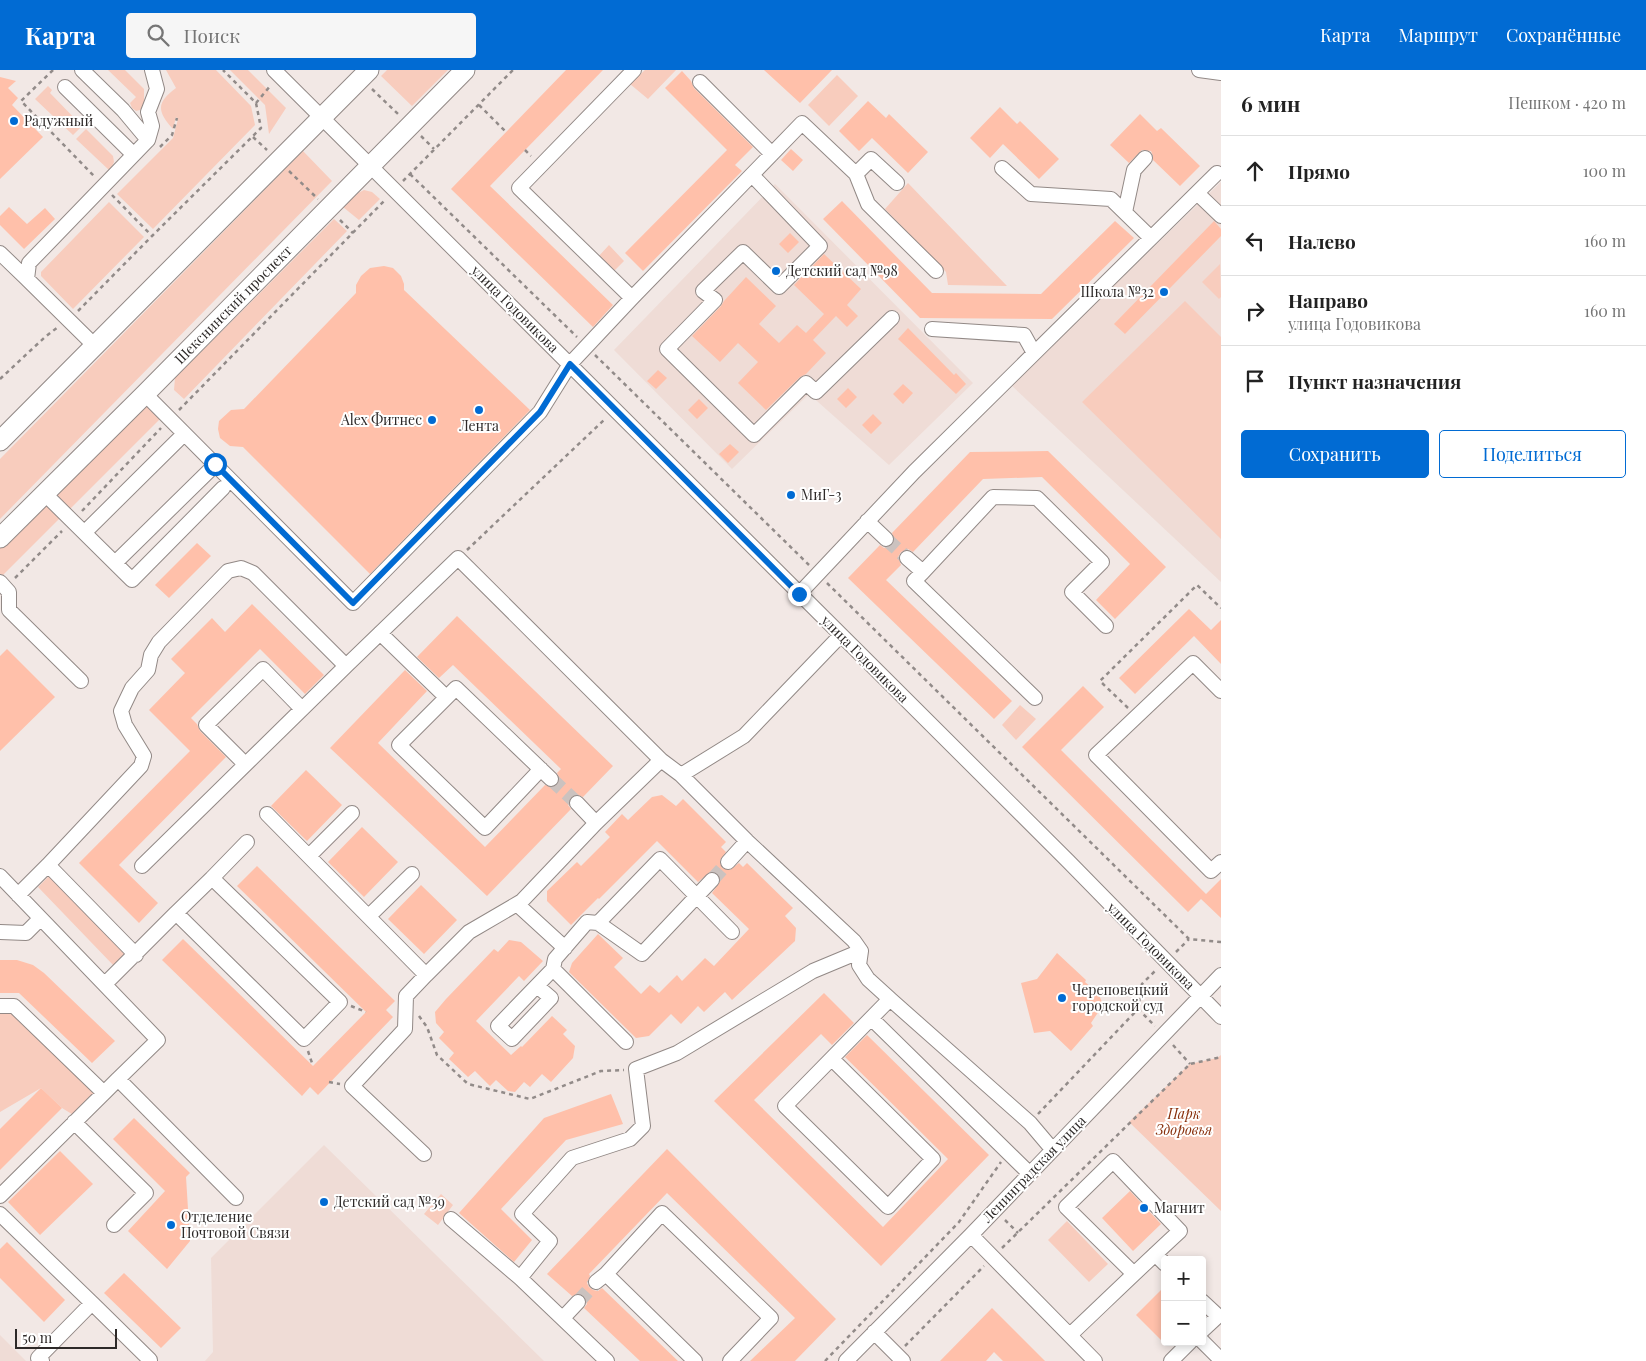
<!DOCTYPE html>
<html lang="ru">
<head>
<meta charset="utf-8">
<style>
  body { margin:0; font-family:"Playfair Display",serif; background:#f6f6f6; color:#222 }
  .controls { position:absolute; right:15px; bottom:15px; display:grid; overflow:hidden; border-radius:5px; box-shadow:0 2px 8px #0003 }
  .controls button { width:45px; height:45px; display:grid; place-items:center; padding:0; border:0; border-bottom:1px solid #e0e0e0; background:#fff; color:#222; font:25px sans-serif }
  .scale { position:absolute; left:15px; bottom:12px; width:102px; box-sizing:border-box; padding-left:5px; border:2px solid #2d2928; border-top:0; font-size:14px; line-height:18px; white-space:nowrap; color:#2d2928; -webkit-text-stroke:4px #fff; paint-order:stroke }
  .stop { position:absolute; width:15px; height:15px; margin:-11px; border:4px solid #016bd3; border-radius:50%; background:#fff }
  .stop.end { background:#016bd3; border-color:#fff; box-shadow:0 1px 5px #0008 }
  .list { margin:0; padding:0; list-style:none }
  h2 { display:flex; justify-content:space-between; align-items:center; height:65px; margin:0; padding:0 20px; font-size:21px }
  h2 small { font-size:16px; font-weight:400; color:#767676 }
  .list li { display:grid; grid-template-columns:32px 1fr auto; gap:15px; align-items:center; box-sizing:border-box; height:70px; padding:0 20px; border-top:1px solid #e0e0e0 }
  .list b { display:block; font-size:19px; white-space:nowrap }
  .list p { margin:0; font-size:16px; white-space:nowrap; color:#767676 }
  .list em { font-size:16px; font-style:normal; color:#767676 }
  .actions { display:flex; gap:10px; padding:15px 20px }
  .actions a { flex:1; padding:11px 0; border:1px solid #016bd3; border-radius:5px; text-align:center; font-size:18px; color:#016bd3 }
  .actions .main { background:#016bd3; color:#fff }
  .icon { flex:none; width:28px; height:28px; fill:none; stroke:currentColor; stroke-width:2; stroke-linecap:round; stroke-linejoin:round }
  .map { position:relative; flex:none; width:1221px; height:1291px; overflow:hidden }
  header { display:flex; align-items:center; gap:30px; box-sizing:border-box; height:70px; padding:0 25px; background:#016bd3; color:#fff }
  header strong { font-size:24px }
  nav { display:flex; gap:28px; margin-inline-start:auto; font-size:18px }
  .search { width:350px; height:45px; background:#f6f6f6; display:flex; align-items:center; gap:12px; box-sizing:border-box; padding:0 18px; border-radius:5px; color:#767676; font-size:19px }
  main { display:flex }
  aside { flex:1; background:#fff }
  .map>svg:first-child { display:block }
  .built { fill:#efdcd6 }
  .green { fill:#f8ccbd }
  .building { fill:#ffc0aa }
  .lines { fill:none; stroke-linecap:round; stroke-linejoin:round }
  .minor-tunnel { stroke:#cbc2bf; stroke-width:14; stroke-dasharray:14 7; stroke-linecap:butt }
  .minor-casing { stroke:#928986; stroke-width:16 }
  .major-casing { stroke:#928986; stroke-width:21 }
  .path { stroke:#928b89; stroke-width:2.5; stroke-dasharray:4 4; stroke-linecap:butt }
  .minor { stroke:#fff; stroke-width:14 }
  .major { stroke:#fff; stroke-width:19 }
  .route { stroke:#016bd3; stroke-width:6 }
  .poi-dot { fill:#016bd3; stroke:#fff; stroke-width:2 }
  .labels { text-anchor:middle; stroke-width:4; stroke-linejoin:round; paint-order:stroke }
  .poi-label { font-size:14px; fill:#2d2928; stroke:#fff; text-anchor:start }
  .street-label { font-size:14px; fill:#2d2928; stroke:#fff }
  .park-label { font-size:14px; font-style:italic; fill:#882f0b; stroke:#fff }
</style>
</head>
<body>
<header>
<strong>Карта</strong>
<div class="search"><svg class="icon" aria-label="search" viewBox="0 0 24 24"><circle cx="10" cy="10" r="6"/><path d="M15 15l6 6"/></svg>Поиск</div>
<nav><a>Карта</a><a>Маршрут</a><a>Сохранённые</a></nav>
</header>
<main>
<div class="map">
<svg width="1221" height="1291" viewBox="0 0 1221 1291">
  <rect width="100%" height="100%" fill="#f2e8e5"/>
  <path class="built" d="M1221,112v400l-210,-197z
    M775,114l198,199 -84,82 -80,-71 -77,75 -118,-119z
    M324,1075l220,216h-339l8,-9 -2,-94z
    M0,1265l26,26h-26z"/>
  <path class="green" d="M108,0h17l19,19v16l-4,5 -4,1 -4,-3 -2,-5 6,-6z
    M166,0h50l35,36 4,19 -102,104 -36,-35 56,-56 5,-19 -2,-2 -3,12c-16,-18 -17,-26 3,-41z
    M230,0h18l38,38 -17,26 -4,-29z
    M387,0h61l-36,36 -31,-30z
    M645,0h31l-28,29 -18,-15z
    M837,5l21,21 -29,30 -21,-21z
    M48,16l4,4 -2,3 32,33 -9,9 -38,-36z
    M86,59l27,27 1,6 -4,9 -34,-32z
    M303,81l29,30 -332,338v-60z
    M908,113l99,103 -59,-1 -2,-13 -61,-63z
    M364,120l8,2 8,7 -21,21 -16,-13 15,-14z
    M109,132l35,35 -71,72 -32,-33v-4z
    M334,149l13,12 -163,168 -10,-9 1,-12z
    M609,175l15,16 -10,10 -16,-14z
    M1220,194l1,33 -2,2 -17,-17z
    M1185,231l36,36v202l-139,-137z
    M147,329l16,17 -96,96 -18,-17z
    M46,429l17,16 -63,63v-34z
    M1020,635l16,14 -20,21 -14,-15z
    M51,804l76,79 -13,13 -76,-79z
    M0,940h13l85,83 -23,23 -13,-8 -21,-20 -41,24z
    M1221,985v156l-92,-89 61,-58 27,-6z
    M441,1124l12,11 -15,20 -14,-11z
    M1067,1151l41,43 -19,18 -41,-42z"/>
  <path class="building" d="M566,0h37l-113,116 123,119 -20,22 -142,-138z
    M764,0h68l-32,33z
    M682,1l9,10 3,7 59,59 -18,18 7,6 -99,100 -18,-18 102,-103 -62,-62z
    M0,7l16,4 -8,7 10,10 -6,7 31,32 -43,42z
    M868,31l18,17 3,-4 39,38 -20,21 -36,-35 -13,13 -20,-20z
    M1000,37l17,17 3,-3 39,38 -20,20 -36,-35 -13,14 -20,-20z
    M1140,44l17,17 4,-3 39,38 -20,20 -27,-26v-4l-2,-5 -9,-1 -13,13 -19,-18z
    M791,79l12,11 -10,11 -12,-11z
    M842,131l90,92 109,1 74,-73 19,17 -82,81 -132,-1 -97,-99z
    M9,137l18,17 18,-16 10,11 -31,30 -24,-24v-9z
    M1214,151l7,8v7l-96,98 -11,-10z
    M790,163l9,9 -11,11 -9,-9z
    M824,184l37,35 -14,16 11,11 -11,11 -11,-11 -23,24 13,13 -20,21 -6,3 -34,33 -28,-27 20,-21 -20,-19 -18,19 -28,-26 29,-30 3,-5 22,-24 30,29 -17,18 20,19 18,-18 9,8 18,-19 -30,-29z
    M384,196l9,2 8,8 3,8v6l126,120 -160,164 -127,-127 -13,-1 -10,-8 -2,-9 1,-8 12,-11 13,-1 112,-116v-8l5,-9 9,-8z
    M908,258l46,47 2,-2 10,11 -10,10 -58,-55z
    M658,300l9,8 -11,11 -9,-8z
    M903,314l10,9 -10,11 -10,-10z
    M848,318l9,9 -11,11 -9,-9z
    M699,329l9,9 -11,11 -9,-9z
    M873,344l9,9 -11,11 -9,-9z
    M730,374l9,8 -11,11 -9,-9z
    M1048,381l118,116 -51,52 -19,-19 34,-36 -88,-87 -59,2 -70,73 -5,-3 -7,3 -3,5 3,8 -15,15 126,121 -18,18 -146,-141 32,-33 4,3 8,-3 3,-4 -3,-8 78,-81z
    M197,473l14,13 -42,42 -14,-13z
    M252,534l72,71 -19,19 -45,-45 -69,69 6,6 3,7 26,26 -107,108 39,38 -19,20 -60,-60 111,-112 -41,-41 36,-37 -14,-14 41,-41 13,14z
    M1189,539l22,21 10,-10v44l-27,-28 -59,58 -16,-16z
    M457,546l156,150 -30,31 -8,-3 -4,3 -3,8 3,4 -84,87 -157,-148 75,-78 22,21 -49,52 107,104 60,-62 8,2 5,-2 1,-8 -2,-4 4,-4 -108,-104 -14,13 -22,-21z
    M7,579l48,48 -55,54v-95z
    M1083,616l21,21 -43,43 145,144 15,-15v39l-20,-19 -13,13 -166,-165z
    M306,700l36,35 -35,36 -36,-35z
    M662,725l14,11 7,-7 43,43 -5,5 5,5 -6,8 2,8 8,2 9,-7 4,4 4,-4 46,45 -8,8 11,12 -1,13 -63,59 -7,-8 -21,20 -6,-6 -17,18 -10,-10 -22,22 -13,2 -67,-66 3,-9 26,-29 25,24 -9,9 27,27 9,-9 9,8 18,-18 5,6 23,-23 9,8 35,-37 -37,-36 8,-11v-5l-6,-5h-4l-12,10 -41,-41 -58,58 -1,-1 -27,27 -24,-24v-10l30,-29 4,4 29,-29 -5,-5 17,-18 6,6 24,-23z
    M362,757l36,35 -34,35 -36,-35z
    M257,796l138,135 -9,9 7,7 -75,78 -8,-8 -8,9 -140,-136 21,-21 130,127 53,-54 -129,-126z
    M421,815l36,35 -33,34 -36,-35z
    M509,870l12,2 22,19 -19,20 -5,-5 -43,45 35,34 10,-9 1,1 30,-31 15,14 -4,4 12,12 -2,12 -22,24 -9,-8 -12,13 -6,-5 -9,10 -7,-1 -12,-11 -6,6 -15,-15 -7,6 -19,-18 5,-6 -15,-15 5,-6 -8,-9 -1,-11 11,-13 48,-50 4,3z
    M1057,883l29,27 -1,2 13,11 4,9 -3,9 -8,12 2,3 -22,25 -21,-20 -16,2 -13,-50 16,-4z
    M0,890h17l16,5 11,8 71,68 -23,22 -73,-70h-19z
    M824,923l30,30 -22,22 -11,-11 -67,66 129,127 65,-68 -103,-102 22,-22 122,120 -108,111 -167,-165z
    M41,1018l21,20 -62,62v-41z
    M611,1024l12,30 -57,16 -65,69 31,31 -18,22 -55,-49 85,-95z
    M134,1048l56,55 -4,4 4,64 -23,28 -39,-38 37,-40 -52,-52z
    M667,1079l169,170 -41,42h-45l45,-43 -128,-125 -78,81 1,2 -3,7 2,4 4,3 5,1 4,-3 76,73h-38l-56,-53 3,-4 -3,-8 -4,-3 -8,3 -25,-22z
    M60,1081l33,33 -53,51 -32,-33z
    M1130,1121l31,33 -28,27 -31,-33z
    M7,1172l58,58 -21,22 -44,-44v-29z
    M124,1203l57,55 -20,20 -57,-55z
    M1165,1216v58l-29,-29z
    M992,1238l53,53h-42l-9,-9 -8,9h-46z"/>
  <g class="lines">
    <path class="minor-tunnel" d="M886,469l21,19
      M551,709l26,24
      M712,810l16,-18
      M578,1232l18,-20"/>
    <g class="minor-casing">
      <path id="minor" d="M82,0l41,40 25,30
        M274,0l794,791 153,156
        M1199,0l22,3
        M700,12l72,72
        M65,17l68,67
        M1002,98l29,26 80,5 40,39
        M856,104l15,-15 26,24
        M752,105l68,71 -41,41 -36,-35 -40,39 12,9 -48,49 87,86 52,-52 10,9 76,-74
        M1197,123l24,23
        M1125,142l9,-42 11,-12
        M0,183l27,26
        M632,228l-113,-110 115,-118
        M932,259l92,6 10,18
        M95,276l-68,-67 2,-16 119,-123 4,-14 -4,-14 9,-23 -5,-19
        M145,324l208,209 187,-191 30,-48 62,-66 170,-175 54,51 12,30 68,67
        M45,424l87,86 91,-92
        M867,451l19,18
        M85,462l99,-98
        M907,488l16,14 70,-75 44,1 65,64 -30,30 34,34
        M115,493l100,-98
        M923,502l-9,9 121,117
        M0,512l9,10v18l72,71
        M799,524l115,-122 303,-299
        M380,563l66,64
        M346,596l112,-108 203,202
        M1221,621l-28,-28 -97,92 115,116 10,-9
        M245,694l-39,-39 57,-56 38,39
        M541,699l-56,59 -86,-83 57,-57 95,91
        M577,733l19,20
        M267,744l159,161 43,-43 53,-31
        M309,786l43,-43
        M728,792l19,-21
        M0,806l158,164 -40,39 118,119
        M212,808l35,-36
        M18,825l30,-30
        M369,846l43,-42
        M598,853l44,31 70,-74
        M0,862l26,1 14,-14
        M565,878l-47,-43 78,-82 65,-63 20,15
        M136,885l-88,-90 93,-99 3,-10 -19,-31 -4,-14 11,-23 16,-18 3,-15 8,-13 69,-71 13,-3 12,5 93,93 -204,200
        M553,899l73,73
        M105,914l71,-71 128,126 36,-37 -128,-124 -36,35
        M537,916l14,12 -39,41 -14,-13 55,-57 2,-10 32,-37 11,1 62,-64 72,73
        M890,929l140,124 22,26
        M0,936h14l90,87 14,-14
        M872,949l157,154
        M832,989l101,100 -45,48 -103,-101 105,-107 -22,-20 -9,-14 2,-14
        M74,1052l72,71 -32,32
        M424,1084l-72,-68 53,-57 1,-33 20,-21
        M0,1126l104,-103
        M0,1144l92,89 -54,55 4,3
        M451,1149l69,59 87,83
        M971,1165l124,126
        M1155,1184l10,10
        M606,1204l56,-61 109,105 -41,43
        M520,1208l30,-37 -28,-27 50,-56 58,-19 13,-13 -7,-57 41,-16 136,-82 48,-20 -7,-10 -107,-100 -66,-66 63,-39 97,-101
        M596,1212l10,-8 89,87
        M1202,1231l16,15 -16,15
        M92,1233l58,57
        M563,1248l15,-16
        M874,1262l29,29
        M1070,1265c37,-35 73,-70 110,-104l-67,-70 -47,46 68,67
        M1202,1271l19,19
        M846,1291l125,-126 250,-260
        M1171,1291l19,-19"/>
    </g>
    <g class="major-casing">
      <g id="major">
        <path d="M0,371l369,-371"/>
        <path id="s1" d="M0,468l145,-144 320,-324"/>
      </g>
    </g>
    <path class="path" d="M53,0l-32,31 73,75
      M372,19l27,26
      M256,33l15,-18
      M479,35l27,27
      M421,66l13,13
      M253,67l14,13
      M160,77l12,-12 5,-17
      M525,80l6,6
      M289,101l29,28
      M410,104l167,163
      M403,111l110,-111
      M112,125l40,41 109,-108 -5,-25 -33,-33
      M340,150l13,13
      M78,241l74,-75
      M595,285l214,210
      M0,309l45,-42 13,-10
      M179,340l206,-210
      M82,441l79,-83
      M467,480l139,-132
      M15,508l47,-47
      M827,513l362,356 32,3
      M1128,638l-28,-27 97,-96 24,23
      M1176,882l13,-13
      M351,936l15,6
      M1138,939l17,17
      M419,946l8,11 10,28 31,29 62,15 71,-28 23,-1
      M1173,975l17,19
      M308,981l5,15
      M329,1012l11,2
      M1038,1044l100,-105 4,-25 15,-15
      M1005,1150l13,13
      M1002,1178l188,-184 27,-6 4,-3
      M905,1276l79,-80
      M825,1291l134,-139 42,-60"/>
    <use href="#minor" class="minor"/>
    <use href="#major" class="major"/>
  </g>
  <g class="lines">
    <path class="route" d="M215,394l138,139 187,-191 30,-48 229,230"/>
  </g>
  <g class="poi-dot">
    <circle cx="14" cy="51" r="5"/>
    <circle cx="776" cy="201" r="5"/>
    <circle cx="1164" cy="222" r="5"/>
    <circle cx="479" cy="340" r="5"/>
    <circle cx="432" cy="350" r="5"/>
    <circle cx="791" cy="425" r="5"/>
    <circle cx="1062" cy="928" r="5"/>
    <circle cx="324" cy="1132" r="5"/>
    <circle cx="1144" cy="1138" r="5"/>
    <circle cx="171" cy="1155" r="5"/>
  </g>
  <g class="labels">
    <g class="poi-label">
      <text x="24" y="56">Радужный</text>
      <text x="786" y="206">Детский сад №98</text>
      <text x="1154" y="227" text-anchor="end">Школа №32</text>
      <text x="422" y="355" text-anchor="end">Alex Фитнес</text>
      <text x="479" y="361" text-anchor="middle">Лента</text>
      <text x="801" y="430">МиГ-3</text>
      <text x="1072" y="925">Череповецкий<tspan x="1072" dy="16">городской суд</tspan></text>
      <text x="334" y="1137">Детский сад №39</text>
      <text x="1154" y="1143">Магнит</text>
      <text x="181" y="1152">Отделение<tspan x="181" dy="16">Почтовой Связи</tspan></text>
    </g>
    <g class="street-label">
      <text dy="5" stroke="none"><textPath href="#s1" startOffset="330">Шекснинский проспект</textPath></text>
      <text transform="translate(515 239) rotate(45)" y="5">улица Годовикова</text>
      <text transform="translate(865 589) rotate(45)" y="5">улица Годовикова</text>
      <text transform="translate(1151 876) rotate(45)" y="5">улица Годовикова</text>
      <text transform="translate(1034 1099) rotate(-46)" y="5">Ленинградская улица</text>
    </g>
    <g class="park-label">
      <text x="1184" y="1049">Парк<tspan x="1184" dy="16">Здоровья</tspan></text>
    </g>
  </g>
</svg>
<div class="controls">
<button>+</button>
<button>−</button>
</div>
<div class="scale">50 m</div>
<div class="stop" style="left:215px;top:394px"></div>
<div class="stop end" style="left:799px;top:524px"></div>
</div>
<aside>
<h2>6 мин<small>Пешком · 420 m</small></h2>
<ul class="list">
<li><svg class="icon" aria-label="ahead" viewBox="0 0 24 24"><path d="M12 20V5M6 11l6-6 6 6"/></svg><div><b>Прямо</b></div><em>100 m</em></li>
<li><svg class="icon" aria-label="left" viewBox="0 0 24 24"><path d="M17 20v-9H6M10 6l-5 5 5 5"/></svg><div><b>Налево</b></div><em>160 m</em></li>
<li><svg class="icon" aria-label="right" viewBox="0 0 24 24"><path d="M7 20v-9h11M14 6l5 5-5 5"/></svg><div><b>Направо</b><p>улица Годовикова</p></div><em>160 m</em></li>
<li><svg class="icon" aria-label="arrive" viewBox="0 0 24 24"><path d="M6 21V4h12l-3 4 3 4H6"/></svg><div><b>Пункт назначения</b></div></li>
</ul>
<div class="actions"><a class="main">Сохранить</a><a>Поделиться</a></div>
</aside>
</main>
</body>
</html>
